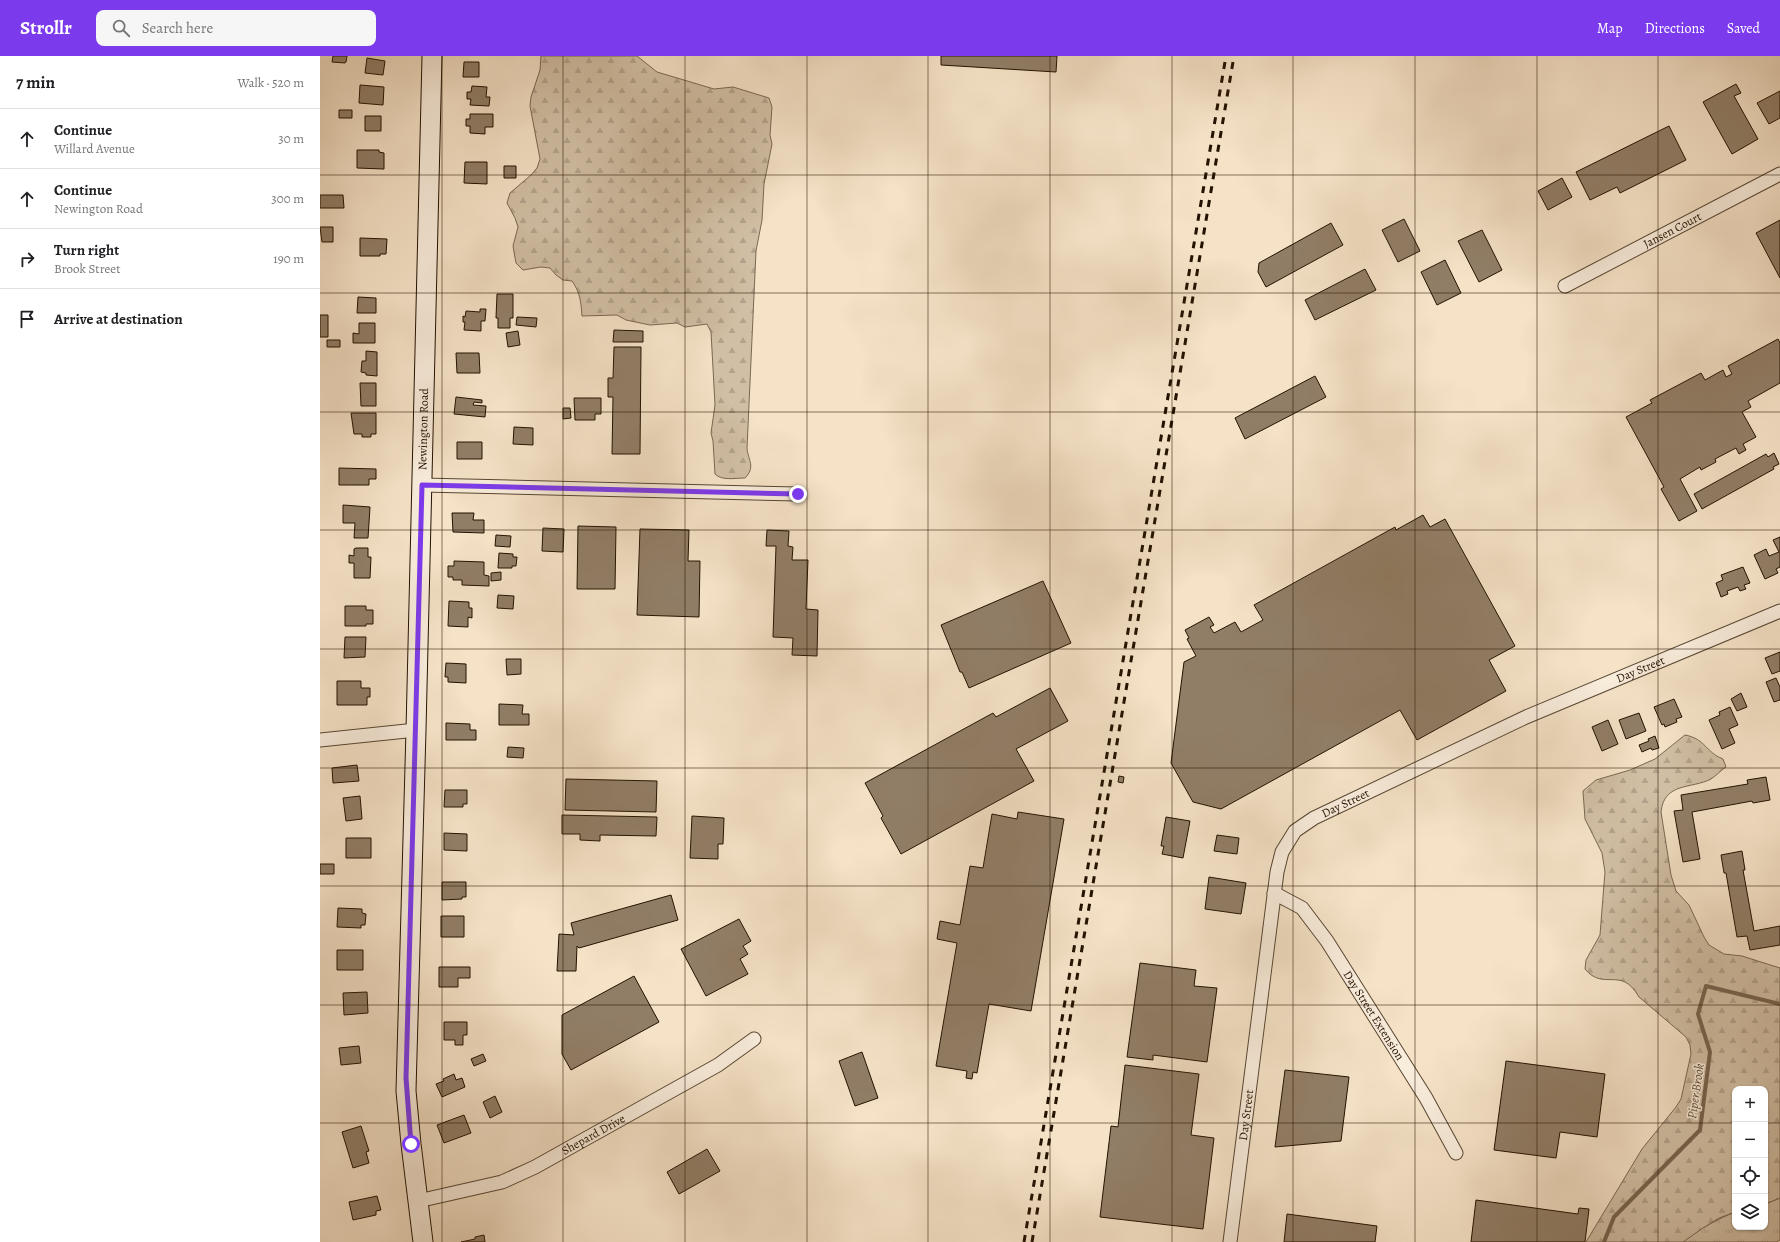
<!DOCTYPE html>
<html lang="en">
<head>
<meta charset="utf-8">
<style>
  body { margin:0; font-family:Alegreya,serif; background:#f6f6f6; color:#202124 }
  .controls { position:absolute; right:12px; bottom:12px; display:grid; overflow:hidden; border-radius:8px; box-shadow:0 1px 3px #0004 }
  .controls button { width:36px; height:36px; display:grid; place-items:center; padding:0; border:0; border-bottom:1px solid #e0e0e0; background:#fff; color:#202124; font:20px sans-serif }
  .stop { position:absolute; width:12px; height:12px; margin:-9px; border:3px solid #7c3aed; border-radius:50%; background:#fff }
  .stop.end { background:#7c3aed; border-color:#fff; box-shadow:0 1px 4px #0008 }
  .list { margin:0; padding:0; list-style:none }
  h2 { display:flex; justify-content:space-between; align-items:center; height:52px; margin:0; padding:0 16px; font-size:17px }
  h2 small { font-size:13px; font-weight:400; color:#757577 }
  .list li { display:grid; grid-template-columns:26px 1fr auto; gap:12px; align-items:center; box-sizing:border-box; height:60px; padding:0 16px; border-top:1px solid #e0e0e0 }
  .list b { display:block; font-size:15px; white-space:nowrap }
  .list p { margin:0; font-size:13px; white-space:nowrap; color:#757577 }
  .list em { font-size:13px; font-style:normal; color:#757577 }
  .icon { flex:none; width:22px; height:22px; fill:none; stroke:currentColor; stroke-width:2; stroke-linecap:round; stroke-linejoin:round }
  .map { position:relative; flex:none; width:1460px; height:1186px; overflow:hidden }
  header { display:flex; align-items:center; gap:24px; box-sizing:border-box; height:56px; padding:0 20px; background:#7c3aed; color:#fff }
  header strong { font-size:19px }
  nav { display:flex; gap:22px; margin-inline-start:auto; font-size:14px }
  .search { width:280px; height:36px; background:#f6f6f6; display:flex; align-items:center; gap:10px; box-sizing:border-box; padding:0 14px; border-radius:8px; color:#757577; font-size:15px }
  main { display:flex }
  aside { flex:1; background:#fff }
  .map>svg:first-child { display:block }
  .grass { fill:url(#grass-tufts); stroke:#7a6852 }
  .forest { fill:url(#forest-firs); stroke:#7a6852 }
  .lines { fill:none; stroke-linecap:round; stroke-linejoin:round }
  .stream { stroke:#77644f; stroke-width:4 }
  .building { fill:#917e67; stroke:#241200 }
  .minor-casing { stroke:#584632; stroke-width:15 }
  .secondary-casing { stroke:#241200; stroke-width:21 }
  .minor { stroke:#f8ecdb; stroke-width:13 }
  .secondary { stroke:#f8ecdb; stroke-width:19 }
  .rail { stroke:#241200; stroke-width:3; stroke-dasharray:7 7; stroke-linecap:butt }
  .route { stroke:#7c3aed; stroke-width:5 }
  .grid { fill:none; stroke:#241200; stroke-width:1; stroke-opacity:0.55 }
  .labels { text-anchor:middle; stroke-width:3; stroke-linejoin:round; paint-order:stroke }
  .street-label { font-size:12px; fill:#241200; stroke:#f8ecdb }
  .water-label { font-size:13px; font-style:italic; fill:#62503b; stroke:#f8ecdb }
</style>
</head>
<body>
<header>
<strong>Strollr</strong>
<div class="search"><svg class="icon" aria-label="search" viewBox="0 0 24 24"><circle cx="10" cy="10" r="6"/><path d="M15 15l6 6"/></svg>Search here</div>
<nav><a>Map</a><a>Directions</a><a>Saved</a></nav>
</header>
<main>
<aside>
<h2>7 min<small>Walk · 520 m</small></h2>
<ul class="list">
<li><svg class="icon" aria-label="ahead" viewBox="0 0 24 24"><path d="M12 20V5M6 11l6-6 6 6"/></svg><div><b>Continue</b><p>Willard Avenue</p></div><em>30 m</em></li>
<li><svg class="icon" aria-label="ahead" viewBox="0 0 24 24"><path d="M12 20V5M6 11l6-6 6 6"/></svg><div><b>Continue</b><p>Newington Road</p></div><em>300 m</em></li>
<li><svg class="icon" aria-label="right" viewBox="0 0 24 24"><path d="M7 20v-9h11M14 6l5 5-5 5"/></svg><div><b>Turn right</b><p>Brook Street</p></div><em>190 m</em></li>
<li><svg class="icon" aria-label="arrive" viewBox="0 0 24 24"><path d="M6 21V4h12l-3 4 3 4H6"/></svg><div><b>Arrive at destination</b></div></li>
</ul>
</aside>
<div class="map">
<svg width="1460" height="1186" viewBox="0 0 1460 1186">
  <defs>
    <pattern id="grass-tufts" width="24" height="20" patternUnits="userSpaceOnUse"><rect width="24" height="20" fill="#d1bfa5"/><path d="M3 7l-1-3M5 7V3M7 7l1-3M15 17l-1-3M17 17v-4M19 17l1-3" fill="none" stroke="#b3a38c"/></pattern>
    <pattern id="forest-firs" width="22" height="20" patternUnits="userSpaceOnUse"><rect width="22" height="20" fill="#d1bfa5"/><path d="M5 1l3.5 6h-7zM16 11l3.5 6h-7z" fill="#b3a38c"/></pattern>
  </defs>
  <rect width="100%" height="100%" fill="#f5e2c7"/>
  <filter id="stains"><feTurbulence type="fractalNoise" baseFrequency=".005" numOctaves="4"/><feColorMatrix values="0 0 0 0 .2 0 0 0 0 .09 0 0 0 0 .02 0 0 0 .5 -.17"/></filter>
  <radialGradient id="worn" r=".72"><stop offset=".6" stop-color="#630" stop-opacity="0"/><stop offset="1" stop-color="#630" stop-opacity=".3"/></radialGradient>
  <path class="grass" d="M1460,1142v42l-4,2h-93c16,-13 33,-22 52,-30v15h30v-23z"/>
  <path class="forest" d="M221,0h96l20,16 57,17 19,-2 36,11 3,9 -2,28 2,9 -8,40 -2,36 -6,31 -9,197c1,12 9,19 -2,30 -10,0 -23,3 -30,-4l-2,-33 -2,-8 4,-28 -4,-73 -4,-8 -22,3 -8,-4 -27,2 -24,-5 -9,-5 -35,1c-1,-14 -2,-24 -10,-35l-9,-1 -7,-5 -6,-7 -9,-1 -18,3 -7,-7 -3,-17 5,-19 -3,-9 -8,-15 3,-10 21,-18 6,-7 3,-9 -10,-53 1,-9 9,-27z
    M1365,679c21,4 20,17 38,24l3,8c-5,3 -10,9 -15,12 -19,10 -47,3 -50,33l10,63 5,16 13,14 15,32 5,8 15,9 18,2 38,12v230l-15,6v-115h-30v123l-16,6 -16,10 -20,14h-97l56,-93 34,-42 5,-8 10,-45 -1,-9 -4,-8 -47,-40c-18,-32 -35,-5 -54,-28l1,-9 14,-25 5,-63 -3,-19 -17,-34 -2,-28 13,-11 34,-10 25,-11z"/>
  <g class="lines">
    <path class="stream" d="M1284,1186l10,-25 86,-87 10,-78 -12,-38 8,-28 74,18"/>
  </g>
  <path class="building" d="M13,0h14l-1,6 -1,1 -13,-1z
    M621,0h116l-1,16 -115,-7z
    M47,2l18,3 -2,14 -18,-2z
    M144,6h15v15h-16z
    M1416,28l5,9 -7,3 24,43 -26,15 -29,-52z
    M40,29l24,2 -1,18 -24,-2z
    M152,30l15,1 -1,10h4l-1,9 -19,-1 1,-6h-4v-7h4z
    M1460,35v27l-11,6 -12,-21z
    M19,54h13v8h-13z
    M150,58h23v13h-8v7l-15,-1v-7h-4v-7h4z
    M45,60h16v15h-16z
    M1349,70l17,34 -66,33 -3,-6 -27,13 -14,-28z
    M37,94h22v2l5,1v16l-27,-1z
    M145,106h22v22l-23,-1z
    M184,110h12v12h-12z
    M1242,122l10,19 -24,13 -10,-19z
    M0,139h23l1,13h-24z
    M1084,163l16,32 -22,11 -16,-32z
    M1460,164v58l-24,-45z
    M1011,167l12,22 -77,42 -8,-15 1,-9z
    M0,171h13v15h-11z
    M1162,174l20,40 -23,12 -21,-41z
    M40,182l27,1 -1,15h-6v2h-20z
    M1125,204l16,33 -24,12 -16,-33z
    M1045,213l11,21 -61,30 -10,-20z
    M177,238h16v24h-3v10h-12v-10h-2z
    M38,241l18,1v15h-19z
    M160,253h6l-1,12h-4v10l-17,-1 1,-8h-2v-6l2,1 1,-6 14,1z
    M0,259h8v22h-8z
    M197,261l20,1 -1,9 -20,-2z
    M39,267h16v20h-22v-10l6,1z
    M294,274l29,1v11h-30z
    M198,275l2,14 -12,2 -2,-14z
    M1458,283l2,4v40l-32,18 3,6 -9,5 14,25 -13,7 3,6 -7,4 -3,-6 -21,11 1,3 -15,8 -1,-3 -20,12 17,32 -18,10 -18,-32 3,-2 -38,-70 26,-14 -2,-3 51,-27 4,7 18,-10 3,7 6,-3 -4,-8z
    M7,284h13v7h-13z
    M294,291h27l-1,107h-28l1,-57h-5v-19h5z
    M46,295l11,1v24l-11,-1v-2l-5,-1 1,-11h4z
    M136,297h23l1,20h-23z
    M995,320l11,21 -81,42 -10,-21z
    M40,327h16v23h-15z
    M136,341l26,3v3l-8,-1 -1,3 13,1 -1,11 -31,-3z
    M254,342h27v16h-6v6h-20z
    M243,352h7l1,10 -8,1z
    M31,357h25v21h-5v3h-9v-3h-8z
    M194,371l19,1v17l-20,-1z
    M137,386h25v17h-25z
    M1454,397l5,11 -6,3 1,2 -72,40 -8,-15 72,-40 2,3z
    M19,412l37,1v10h-7v6h-30z
    M23,449l27,2 -2,31h-14l1,-15h-12z
    M132,457h22l-1,7h11v13l-31,-1z
    M1103,459l7,12 15,-8 70,127 -26,14 17,31 -89,49 -17,-30 -179,99 -28,-7 -22,-39 13,-101 12,-6 -9,-17 2,-1 -4,-8 24,-13 5,8 -4,2 4,6 21,-11 6,10 22,-12 -9,-15 141,-78 1,3z
    M258,470l38,1 -1,62h-38z
    M223,472l21,1 -1,23 -21,-1z
    M320,473l49,1 -1,31h12l-1,56 -62,-2z
    M447,474l22,1 -1,15 5,1 -1,13h16l-2,49 12,1 -1,46 -25,-1 1,-17 -20,-1 3,-91h-10z
    M176,479l15,1 -1,11 -15,-1z
    M1460,481v30l-4,2 2,4 -13,6 -11,-24 12,-6 3,7 10,-4 -6,-12z
    M36,492h12v9h3l-1,21h-16v-15h-5v-8l5,1v-7z
    M179,497l14,1v3h4l-1,9h-4v2h-14z
    M134,505l30,1v13l5,1v10l-27,-1v-5h-9v-3h-5v-11h6z
    M1423,511l7,16 -6,2 2,4 -6,2 -2,-4 -11,4 1,3 -7,3 -5,-14 7,-3 -2,-5z
    M181,516v8l-10,1v-8z
    M723,525l28,62 -102,45 -7,-16h-2l-19,-47z
    M178,539l16,1 -1,13 -16,-1z
    M129,545l20,1v6h3v10l-4,-1v10l-20,-1z
    M25,550h21v4h7v14h-7v2h-21z
    M25,581h21l-1,20 -21,1z
    M1460,596v19l-8,3 -7,-16z
    M186,603h15v15l-14,1z
    M126,607l20,1v19l-18,-1v-5h-3z
    M1456,622l4,9v13l-6,2 -8,-20z
    M17,625h24v7h9v9h-3v8h-30z
    M730,632l18,33 -52,28 18,32 -133,73 -20,-36 2,-2 -18,-33 128,-70 3,4z
    M1421,637l6,14 -10,4 -6,-12z
    M1354,643l8,18 -6,2 1,3 -12,5 -1,-3 -2,1 -8,-18z
    M179,648l24,1 -1,9h7v11h-30z
    M1410,651l8,18 -9,4 6,14 -13,6 -13,-29 11,-5 -1,-3z
    M1319,657l7,18 -20,8 -7,-19z
    M1288,664l10,24 -16,7 -10,-24z
    M126,667l24,1v6h6v10h-30z
    M1335,680l4,12 -7,2 -1,-2 -9,4 -3,-7 10,-4 -1,-2z
    M188,691l16,1 -1,10 -16,-1z
    M37,709l2,16 -26,2 -1,-15z
    M799,720l5,1 -1,6 -5,-1z
    M1446,721l4,23 -17,3 -1,-2 -60,11 8,47 -17,3 -9,-51 9,-1 -2,-15 67,-11 -1,-4z
    M246,723l91,2 -1,31 -91,-2z
    M125,734h22v14h-4v3h-19z
    M40,740l2,23 -16,2 -3,-23z
    M698,756l46,7 -33,192 -42,-7 -12,69 -4,-1 -1,7 -6,-1 1,-7 -31,-5 21,-123 -20,-4 3,-18 20,4 10,-59 13,2 9,-54 25,5z
    M242,759l95,2 -1,19 -56,-1v6l-20,-1v-6h-18z
    M372,760l32,2 -1,26h-5v15l-28,-1z
    M846,761l24,4 -7,37 -21,-4 2,-8h-3z
    M124,777l23,1v17l-23,-1z
    M897,779l22,3 -2,16 -23,-3z
    M26,782h25v20h-25z
    M1422,795l3,19h-2l11,61 26,-5v19l-30,5 -3,-14 -10,1 -11,-64h-2l-3,-18z
    M0,808h14v10h-14z
    M889,821l37,6 -5,31 -36,-5z
    M122,826h24v15h-4v2l-20,1z
    M351,839l7,25 -99,28 -2,-2 -1,25h-19l2,-37 15,1 -3,-12z
    M18,852l24,1v4l4,1 -1,11h-4v3l-24,-1z
    M121,860h23v21h-23z
    M419,863l12,22 -8,5 5,8 -8,5 8,15 -42,22 -25,-47z
    M17,894h26v20h-26z
    M820,907l56,7 -2,16 23,2 -10,74 -54,-7v5l-26,-3z
    M119,911h31v11h-12v9h-19z
    M314,920l25,46 -88,48 -9,-16v-39z
    M47,936l1,21 -24,2 -1,-22z
    M124,966h23v13h-4v10h-8v-5h-11z
    M39,990l2,17 -20,2 -2,-17z
    M542,996l16,46 -23,8 -16,-45z
    M163,998l3,7 -12,5 -3,-7z
    M1186,1005l99,13 -8,63 -37,-5 -4,26 -62,-8z
    M805,1009l74,9 -8,61 23,3 -11,91 -103,-12 11,-91 7,1z
    M965,1014l64,7 -8,64 -66,6z
    M134,1018l2,6 6,-2 3,9 -23,10 -6,-13 8,-3 -1,-2z
    M175,1040l7,16 -12,6 -7,-16z
    M144,1059l7,18 -27,10 -7,-18z
    M41,1070l8,25 -3,1 3,11 -16,5 -11,-36z
    M387,1093l13,22 -41,23 -12,-22z
    M57,1140l4,14 -5,1v4l-23,5 -4,-18z
    M1156,1144l102,14 1,-6 10,1 -4,33h-114z
    M967,1158l90,12 -2,16h-91z
    M164,1179l1,7h-24l14,-3v-2z"/>
  <g class="lines">
    <g class="minor-casing">
      <g id="minor">
        <path id="s1" d="M1245,230l215,-112"/>
        <path d="M102,429l376,9"/>
        <path d="M0,684l96,-10"/>
        <path id="s2" d="M954,837l28,15 25,33 99,157 30,55"/>
        <path id="s3" d="M98,1145l84,-19 33,-15 183,-102 36,-26"/>
        <path id="s4" d="M910,1186l47,-370 5,-20 13,-21 19,-13 212,-101 254,-106"/>
      </g>
    </g>
    <g class="secondary-casing">
      <g id="secondary">
        <path id="s5" d="M103,1186l-12,-98 -5,-53 10,-361 16,-674"/>
      </g>
    </g>
    <use href="#minor" class="minor"/>
    <use href="#secondary" class="secondary"/>
    <path class="rail" d="M704,1186l202,-1186
      M712,1186l202,-1186"/>
  </g>
  <g class="lines">
    <path class="route" d="M91,1088l-5,-66 16,-593 376,9"/>
  </g>
  <path class="grid" d="M122,0v1186M243,0v1186M365,0v1186M487,0v1186M608,0v1186M730,0v1186M852,0v1186M973,0v1186M1095,0v1186M1217,0v1186M1338,0v1186M0,119h1460M0,237h1460M0,356h1460M0,474h1460M0,593h1460M0,712h1460M0,830h1460M0,949h1460M0,1067h1415M1445,1067h15"/>
  <g class="labels">
    <g class="street-label">
      <text dy="4" stroke="none"><textPath href="#s1" startOffset="121">Jansen Court</textPath></text>
      <text dy="4" stroke="none"><textPath href="#s5" startOffset="814">Newington Road</textPath></text>
      <text dy="4" stroke="none"><textPath href="#s4" startOffset="800">Day Street</textPath></text>
      <text dy="4" stroke="none"><textPath href="#s4" startOffset="476">Day Street</textPath></text>
      <text dy="4" stroke="none"><textPath href="#s2" startOffset="161">Day Street Extension</textPath></text>
      <text dy="4" stroke="none"><textPath href="#s4" startOffset="128">Day Street</textPath></text>
      <text dy="4" stroke="none"><textPath href="#s3" startOffset="189">Shepard Drive</textPath></text>
    </g>
    <g class="water-label">
      <text transform="translate(1375 1035) rotate(-82)" y="5">Piper Brook</text>
    </g>
  </g>
  <rect width="100%" height="100%" filter="url(#stains)"/>
  <rect width="100%" height="100%" fill="url(#worn)"/>
</svg>
<div class="controls">
<button>+</button>
<button>−</button>
<button><svg class="icon" aria-label="locate" viewBox="0 0 24 24"><circle cx="12" cy="12" r="6"/><path d="M12 2v4M12 18v4M2 12h4M18 12h4"/></svg></button>
<button><svg class="icon" aria-label="layers" viewBox="0 0 24 24"><path d="M12 4l9 5-9 5-9-5zM3 14l9 5 9-5"/></svg></button>
</div>
<div class="stop" style="left:91px;top:1088px"></div>
<div class="stop end" style="left:478px;top:438px"></div>
</div>
</main>
</body>
</html>
